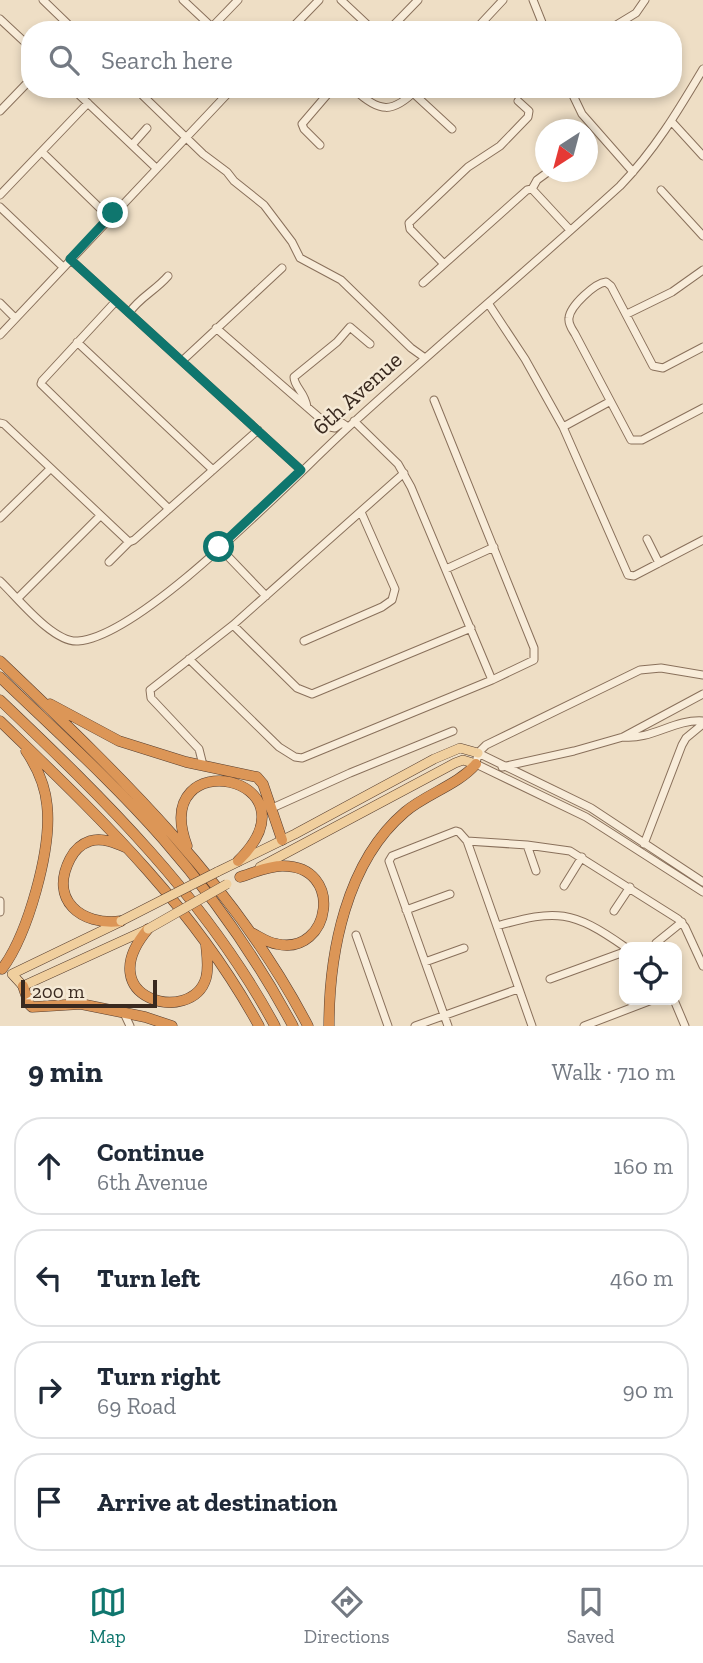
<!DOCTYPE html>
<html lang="en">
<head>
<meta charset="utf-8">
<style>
  body { margin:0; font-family:"Zilla Slab",serif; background:#f6f6f7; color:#1f2937 }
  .controls { position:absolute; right:21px; bottom:21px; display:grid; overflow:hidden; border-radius:14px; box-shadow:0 4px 10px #0003 }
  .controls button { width:63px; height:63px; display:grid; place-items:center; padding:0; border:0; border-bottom:2px solid #e0e1e3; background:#fff; color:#1f2937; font:35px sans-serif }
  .compass { position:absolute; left:535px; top:119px; width:63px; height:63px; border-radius:50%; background:#fff; box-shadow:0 4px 10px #0003; rotate:216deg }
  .scale { position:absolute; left:21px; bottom:18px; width:136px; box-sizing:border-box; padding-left:7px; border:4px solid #39291f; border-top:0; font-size:19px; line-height:24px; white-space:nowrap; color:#39291f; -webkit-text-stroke:5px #f5e9d5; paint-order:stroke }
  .stop { position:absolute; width:21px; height:21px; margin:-16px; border:5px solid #0f766e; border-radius:50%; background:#fff }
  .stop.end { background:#0f766e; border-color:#fff; box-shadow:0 2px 7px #0008 }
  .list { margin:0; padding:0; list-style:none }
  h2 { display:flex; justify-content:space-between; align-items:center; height:91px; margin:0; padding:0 28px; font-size:30px }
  h2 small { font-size:23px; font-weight:400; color:#747a83 }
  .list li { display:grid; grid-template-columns:46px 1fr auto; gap:21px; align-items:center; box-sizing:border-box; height:98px; margin:0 14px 14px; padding:0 14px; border:2px solid #e0e1e3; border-radius:28px }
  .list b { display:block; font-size:26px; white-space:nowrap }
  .list p { margin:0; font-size:23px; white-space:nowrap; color:#747a83 }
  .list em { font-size:23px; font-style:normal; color:#747a83 }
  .icon { flex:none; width:38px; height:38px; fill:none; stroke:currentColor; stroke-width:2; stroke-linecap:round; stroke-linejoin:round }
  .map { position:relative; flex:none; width:703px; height:1026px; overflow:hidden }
  .search { position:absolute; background:#fff; box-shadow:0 4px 10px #0003; left:21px; right:21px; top:21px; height:77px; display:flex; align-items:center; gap:18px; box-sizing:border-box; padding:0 24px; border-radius:28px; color:#747a83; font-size:26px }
  .sheet { height:539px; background:#fff }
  nav { display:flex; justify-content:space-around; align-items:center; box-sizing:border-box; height:98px; border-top:2px solid #e0e1e3; background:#fff; font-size:19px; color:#747a83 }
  nav a { display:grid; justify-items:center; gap:4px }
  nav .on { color:#0f766e }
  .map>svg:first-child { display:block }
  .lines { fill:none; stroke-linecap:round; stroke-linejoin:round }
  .minor-casing { stroke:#89705b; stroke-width:9 }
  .major-casing { stroke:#573e2f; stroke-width:10 }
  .highway-casing { stroke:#573e2f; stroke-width:11 }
  .minor { stroke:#f8ecd9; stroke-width:7 }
  .major { stroke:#f0cf9e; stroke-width:9 }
  .highway { stroke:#dc9657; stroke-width:10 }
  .major-bridge-casing { stroke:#573e2f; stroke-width:10; stroke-linecap:butt }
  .major-bridge { stroke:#f0cf9e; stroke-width:9 }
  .route { stroke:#0f766e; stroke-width:9 }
  .labels { text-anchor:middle; stroke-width:5; stroke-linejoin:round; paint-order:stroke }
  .street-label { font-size:23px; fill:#39291f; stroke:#f5e9d5 }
</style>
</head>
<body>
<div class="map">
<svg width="703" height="1026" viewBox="0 0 703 1026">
  <rect width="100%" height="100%" fill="#eedec5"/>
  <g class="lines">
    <g class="minor-casing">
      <path id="minor" d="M43,0l31,30
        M183,0l32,30
        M341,0l32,30
        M533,0l12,30
        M0,19l30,28
        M212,27l26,-27
        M290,30l29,-30
        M389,30l29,-30
        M475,30l28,-30
        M608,30l28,-17 9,-13
        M73,89l83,79
        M136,89l67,65 24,18 7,9 30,24 28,37 8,16 41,22 70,68 14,10
        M354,89c25,24 39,25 63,0
        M570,89l12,25 51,58
        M413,93l39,36
        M0,111l30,-31
        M672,122l31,34
        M132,145l15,-17
        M320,145l-16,-16 -2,-5 30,-35
        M42,152l67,65
        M532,189l38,41
        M661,190l42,46
        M0,195l88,-92
        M0,207l63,60
        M70,259l231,211
        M444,264l-34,-35 -1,-6 59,-56 32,-21 28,-29 1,-6 -11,-10
        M423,283l104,-93 5,-1 5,-9 11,-8
        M116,301l-74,80 -1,3 128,125
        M0,303l15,15
        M488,303l37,56 38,68 65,148 6,1 69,-36
        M129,313c11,-16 26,-22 39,-37
        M627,314l45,-22 31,-22
        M216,328l114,99 5,1 7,-5 6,4
        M0,335l232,-246
        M77,342l136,128
        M703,347l-40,21 -10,-2 -42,-80 -5,-4c-11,1 -36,24 -37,36 -1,6 3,11 6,16l56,106h11l61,-32
        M182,361l100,-93
        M307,407c-2,-15 -13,-20 -13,-30l43,-35 13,-15 20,17
        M354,421l44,43 13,23 81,193
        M0,423l4,1 125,118 5,-2 124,-110
        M563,427l46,-25
        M0,518l50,-49
        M647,539l12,24
        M219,547l47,49
        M109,562l20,-20
        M446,569l48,-22
        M0,581c18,17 53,62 78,60 67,-5 221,-170 276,-219 88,-80 178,-156 266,-236 34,-35 58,-75 83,-117
        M18,598l82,-82
        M233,625l64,63 15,6 159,-66
        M304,641l78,-34 10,-7 3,-11 -34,-77
        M189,659l90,88 16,10 7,1 190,-78 42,-20v-12l-100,-248
        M703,675l-42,-7 -21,2 -154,75 -8,8 -2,11 110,53 117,75
        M623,737c29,3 51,-18 80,-16
        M478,753l113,55 112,74
        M203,765l-4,-16 -48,-51 -1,-8 83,-65 171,-152
        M502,767l72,-16 49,-14 80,-43
        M270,809l80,-36 103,-42
        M467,841l60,4 43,6 108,68 7,8 18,39
        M644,844l38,-99 4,-7 17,-14
        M527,845l9,26
        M564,886l18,-29
        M0,901v11
        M406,910l44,-16
        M614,911l16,-24
        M497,926c60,-17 75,-16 128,21
        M356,935l32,91
        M656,943l26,-21
        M425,962l39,-14
        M550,979l74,-27
        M674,1000l11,26
        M124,1013l6,13
        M415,1026l103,-37
        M448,1026l-59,-165 3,-5 64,-25 3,1 8,9 65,185
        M584,1026l68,-26"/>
    </g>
    <g class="major-casing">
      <path id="major" d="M260,867l195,-104 8,-3 13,4
        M217,872l78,-38 139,-75 26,-11 18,5
        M120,922l-108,52 11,12 125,-57"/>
    </g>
    <g class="highway-casing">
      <path id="highway" d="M0,661c116,111 233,221 308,365
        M0,677c55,53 112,104 163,162 50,57 94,120 130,187
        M0,700c104,99 206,198 275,326
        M50,704l69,37 67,21 71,15 6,7 19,56
        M0,721c98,95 193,184 259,305
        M187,846c-39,-105 137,-70 51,15
        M240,877c13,-4 28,-11 42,-11 63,-1 49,90 -5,78 -9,-1 -17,-7 -25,-11
        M121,921c-40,5 -72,-21 -51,-62 4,-8 11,-15 20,-18 12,-4 26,2 37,7
        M148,929c-59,70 44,97 58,49 3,-11 1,-22 0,-33
        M2,969c26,-35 50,-120 45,-164 -2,-20 -10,-38 -21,-54
        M23,986l6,18 3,3 49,-3 64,13 27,9
        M329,1026c0,-73 17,-164 76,-214 21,-18 53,-27 71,-48"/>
    </g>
    <use href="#minor" class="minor"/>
    <use href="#major" class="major"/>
    <use href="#highway" class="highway"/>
    <g class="major-bridge-casing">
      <path id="major-bridge" d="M121,921l96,-49
        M148,929l79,-45"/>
    </g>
    <use href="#major-bridge" class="major-bridge"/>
  </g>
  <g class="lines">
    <path class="route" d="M113,213l-43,46 231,211 -82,77"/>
  </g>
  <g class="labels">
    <g class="street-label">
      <text transform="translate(357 393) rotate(-42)" y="8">6th Avenue</text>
    </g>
  </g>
</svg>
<div class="controls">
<button><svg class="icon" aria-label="locate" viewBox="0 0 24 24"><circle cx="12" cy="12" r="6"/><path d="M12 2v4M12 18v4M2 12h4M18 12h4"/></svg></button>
</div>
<svg class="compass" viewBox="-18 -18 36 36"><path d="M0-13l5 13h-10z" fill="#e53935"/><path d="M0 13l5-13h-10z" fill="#747a83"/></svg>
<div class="scale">200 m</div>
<div class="stop" style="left:219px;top:547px"></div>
<div class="stop end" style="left:113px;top:213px"></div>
<div class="search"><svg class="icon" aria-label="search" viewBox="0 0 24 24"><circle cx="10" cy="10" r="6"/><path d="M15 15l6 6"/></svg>Search here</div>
</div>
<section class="sheet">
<h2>9 min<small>Walk · 710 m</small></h2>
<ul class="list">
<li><svg class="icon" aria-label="ahead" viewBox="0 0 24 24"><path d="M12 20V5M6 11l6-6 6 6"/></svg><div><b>Continue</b><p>6th Avenue</p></div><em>160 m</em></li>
<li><svg class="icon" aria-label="left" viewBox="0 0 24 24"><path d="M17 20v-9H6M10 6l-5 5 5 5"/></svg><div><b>Turn left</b></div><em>460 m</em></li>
<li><svg class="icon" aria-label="right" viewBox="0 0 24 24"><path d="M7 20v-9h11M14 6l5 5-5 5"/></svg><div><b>Turn right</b><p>69 Road</p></div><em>90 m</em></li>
<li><svg class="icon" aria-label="arrive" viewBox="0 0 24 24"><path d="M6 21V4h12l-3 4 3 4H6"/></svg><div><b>Arrive at destination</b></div></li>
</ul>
</section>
<nav>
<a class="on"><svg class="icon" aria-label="map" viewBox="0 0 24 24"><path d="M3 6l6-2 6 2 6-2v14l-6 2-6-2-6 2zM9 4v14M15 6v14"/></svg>Map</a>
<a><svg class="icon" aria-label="directions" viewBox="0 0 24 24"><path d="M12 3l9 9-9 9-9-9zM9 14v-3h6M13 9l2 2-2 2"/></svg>Directions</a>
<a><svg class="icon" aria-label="saved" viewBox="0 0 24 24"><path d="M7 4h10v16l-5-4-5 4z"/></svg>Saved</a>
</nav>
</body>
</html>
